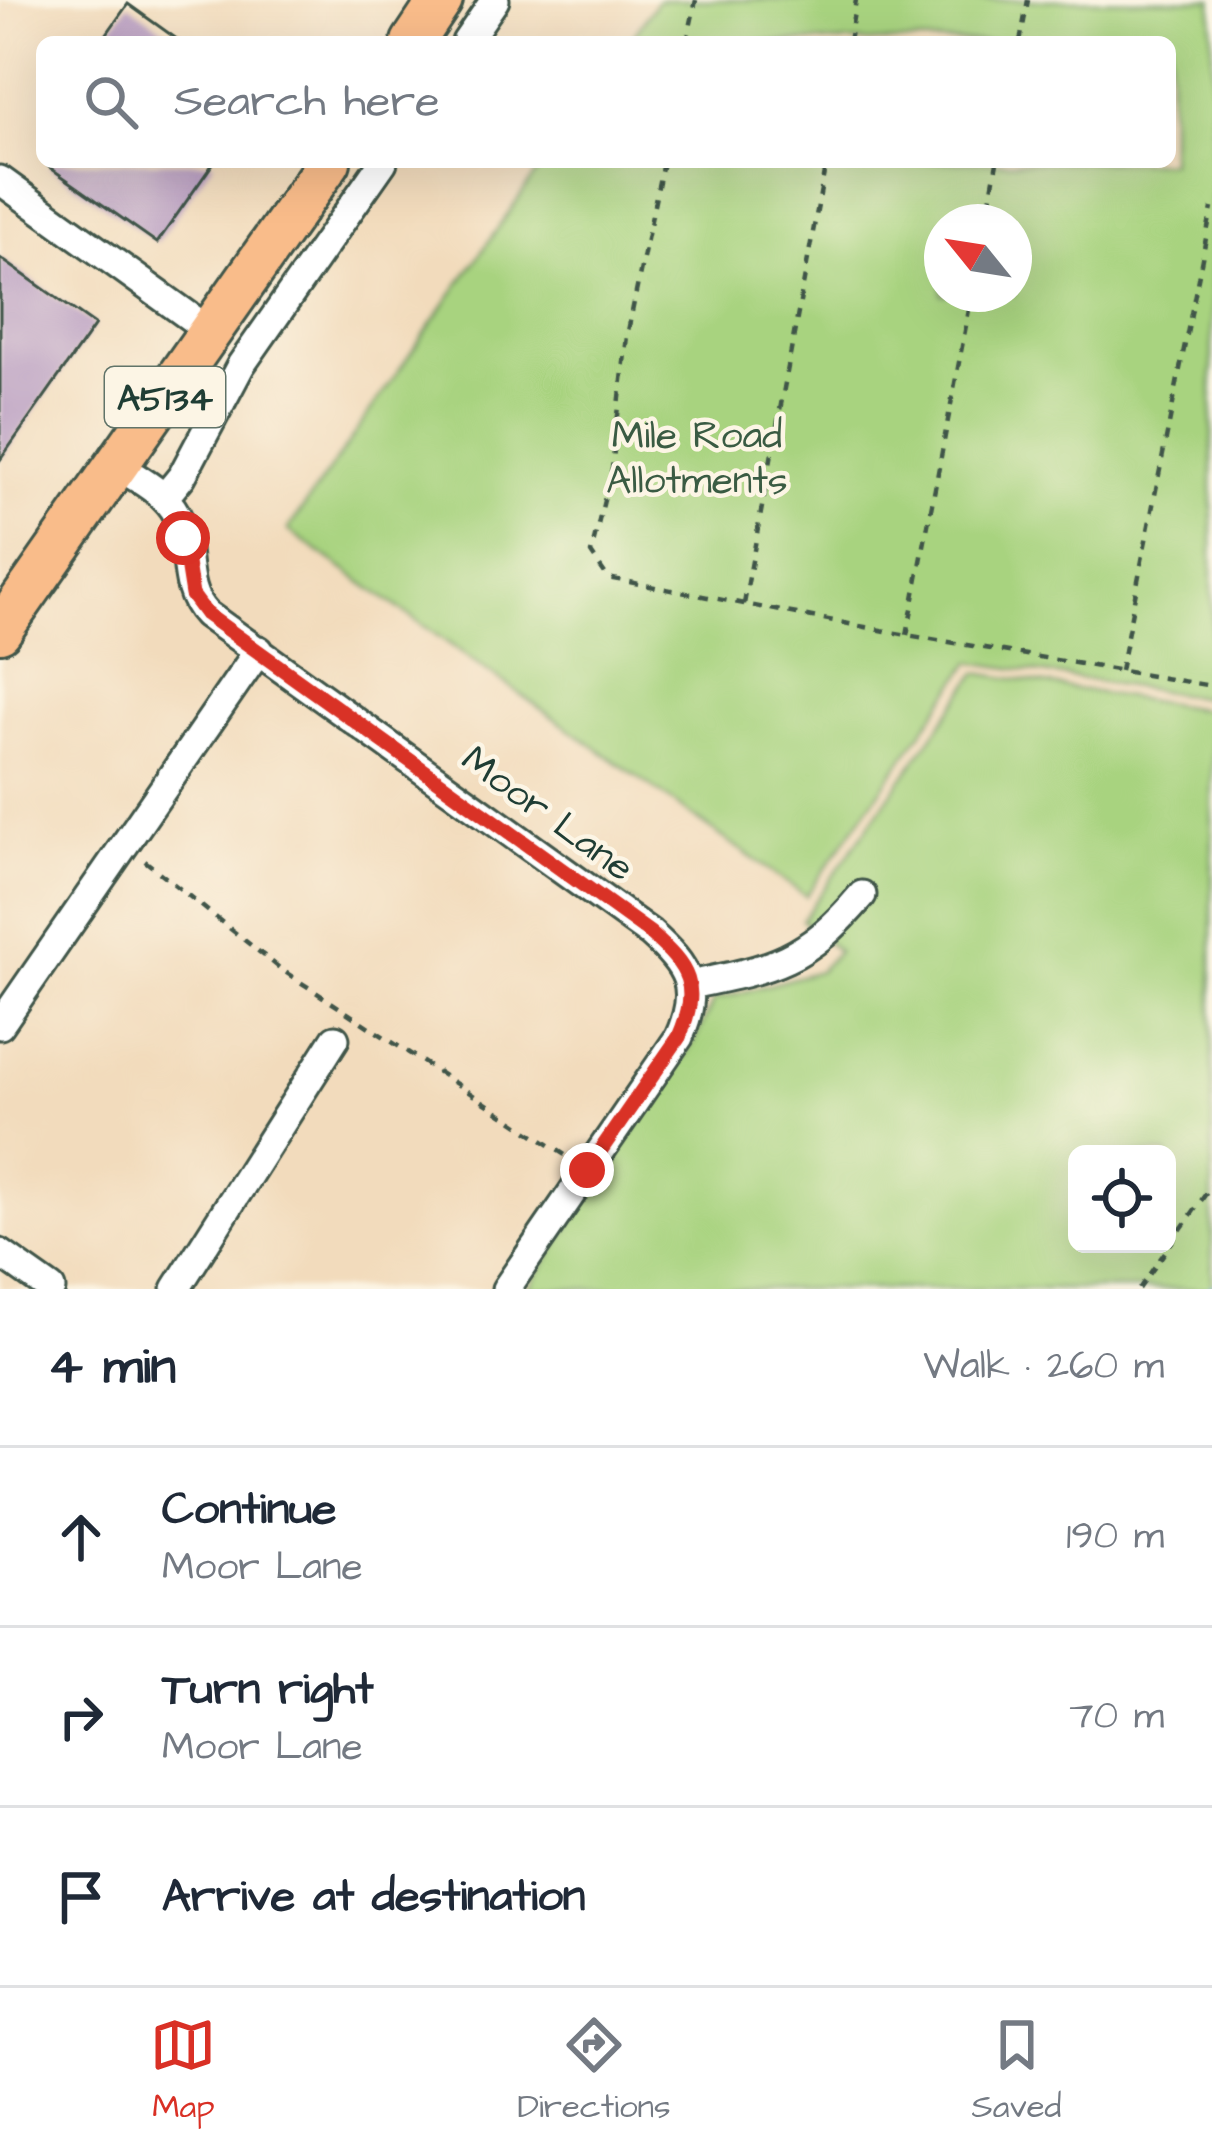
<!DOCTYPE html>
<html lang="en">
<head>
<meta charset="utf-8">
<style>
  body { margin:0; font-family:"Architects Daughter",sans-serif; background:#f6f6f7; color:#1f2937 }
  .controls { position:absolute; right:36px; bottom:36px; display:grid; overflow:hidden; border-radius:18px; box-shadow:0 12px 48px #0002 }
  .controls button { width:108px; height:108px; display:grid; place-items:center; padding:0; border:0; border-bottom:3px solid #e0e1e3; background:#fff; color:#1f2937; font:60px sans-serif }
  .compass { position:absolute; left:924px; top:204px; width:108px; height:108px; border-radius:50%; background:#fff; box-shadow:0 12px 48px #0002; rotate:300deg }
  .stop { position:absolute; width:36px; height:36px; margin:-27px; border:9px solid #d93025; border-radius:50%; background:#fff }
  .stop.end { background:#d93025; border-color:#fff; box-shadow:0 3px 12px #0008 }
  .list { margin:0; padding:0; list-style:none }
  h2 { display:flex; justify-content:space-between; align-items:center; height:156px; margin:0; padding:0 48px; font-size:51px }
  h2 small { font-size:39px; font-weight:400; color:#747a83 }
  .list li { display:grid; grid-template-columns:78px 1fr auto; gap:36px; align-items:center; box-sizing:border-box; height:180px; padding:0 48px; border-top:3px solid #e0e1e3 }
  .list b { display:block; font-size:45px; white-space:nowrap }
  .list p { margin:0; font-size:39px; white-space:nowrap; color:#747a83 }
  .list em { font-size:39px; font-style:normal; color:#747a83 }
  .icon { flex:none; width:66px; height:66px; fill:none; stroke:currentColor; stroke-width:2; stroke-linecap:round; stroke-linejoin:round }
  .map { position:relative; flex:none; width:1212px; height:1289px; overflow:hidden }
  .search { position:absolute; background:#fff; box-shadow:0 12px 48px #0002; left:36px; right:36px; top:36px; height:132px; display:flex; align-items:center; gap:30px; box-sizing:border-box; padding:0 42px; border-radius:18px; color:#747a83; font-size:45px }
  .sheet { height:696px; background:#fff }
  nav { display:flex; justify-content:space-around; align-items:center; box-sizing:border-box; height:168px; border-top:3px solid #e0e1e3; background:#fff; font-size:33px; color:#747a83 }
  nav a { display:grid; justify-items:center; gap:6px }
  nav .on { color:#d93025 }
  .map>svg:first-child { display:block }
  .green { fill:#a8d37f; stroke:#64885a; stroke-width:3; fill-rule:evenodd }
  .lines { fill:none; stroke-linecap:round; stroke-linejoin:round }
  .stream { stroke:#69a9dc; stroke-width:8 }
  .building { fill:#b599c0 }
  .minor-casing { stroke:#3f5548; stroke-width:33 }
  .primary-casing { stroke:#3f5548; stroke-width:48 }
  .path { stroke:#3f5548; stroke-width:4.5; stroke-dasharray:9 9; stroke-linecap:butt }
  .minor { stroke:#fff; stroke-width:27 }
  .primary { stroke:#f9bc8a; stroke-width:42 }
  .route { stroke:#d93025; stroke-width:15 }
  .labels { text-anchor:middle; stroke-width:9; stroke-linejoin:round; paint-order:stroke }
  .shield { fill:#fcf5e5; stroke:#617469; stroke-width:3 }
  .shield-label { font-size:36px; font-weight:bold; fill:#1f3d34 }
  .park-label { font-size:39px; fill:#3a5b43; stroke:#fcf5e5 }
  .street-label { font-size:39px; fill:#1f3d34; stroke:#fcf5e5 }
</style>
</head>
<body>
<div class="map">
<svg width="1212" height="1289" viewBox="0 0 1212 1289">
  <rect width="100%" height="100%" fill="#fcf5e5"/>
  <filter id="ink" filterUnits="userSpaceOnUse"><feTurbulence type="fractalNoise" baseFrequency=".00833" numOctaves="2"/><feDisplacementMap in="SourceGraphic" scale="24" xChannelSelector="R" yChannelSelector="G"/><feConvolveMatrix kernelMatrix="1 2 1 2 8 2 1 2 1" color-interpolation-filters="sRGB"/></filter>
  <filter id="wash" filterUnits="userSpaceOnUse"><feTurbulence type="fractalNoise" baseFrequency=".004" numOctaves="4" result="noise"/><feDisplacementMap in="SourceGraphic" scale="48" xChannelSelector="R" yChannelSelector="G"/><feGaussianBlur stdDeviation="2.7" result="paint"/><feColorMatrix in="noise" values="0 0 0 0 0 0 0 0 0 0 0 0 0 0 0 0 0 1.4 0 .05"/><feComposite in="paint" operator="in"/></filter>
  <g filter="url(#wash)">
    <rect width="100%" height="100%" fill="#f2dbbc"/>
    <path class="green" d="M658,0h554v699l-241,-37 -165,234 -518,-366 256,-368h626v-120h-541zM942,222h72v72h-72z
      M977,673l235,38v578h-684l167,-249 19,-40 105,-29 19,-20 -36,-31zM1077,1154h90v90h-90z"/>
    <g class="lines">
      <path class="stream" d="M1212,1289v-1"/>
    </g>
    <g id="blocks">
      <path class="building" d="M128,4l53,38h-80z
        M53,162h161l-57,81 -108,-76z
        M0,258l95,67 -95,135z"/>
    </g>
  </g>
  <g filter="url(#ink)">
    <use href="#blocks" fill-opacity="0" stroke="#3f5548" stroke-width="3"/>
    <g class="lines">
      <g class="minor-casing">
        <path id="minor" d="M466,42l29,-42
          M0,180l211,152
          M117,465c20,14 47,26 59,49 18,32 3,72 30,100l444,319c38,34 51,54 29,104l-173,252
          M164,498l18,-22 59,-111 142,-203
          M689,985c85,-17 116,-23 173,-90
          M0,1025l259,-375
          M0,1253l51,36
          M176,1289l159,-250"/>
      </g>
      <g class="primary-casing">
        <path id="primary" d="M413,42l28,-42
          M0,631l329,-469"/>
      </g>
      <path class="path" d="M687,42l9,-42
        M849,42l7,-42
        M1020,42l8,-42
        M663,162l-36,174 -15,132 -21,85 17,25 299,57 305,51
        M986,222l11,-60
        M744,604l82,-442
        M907,635l65,-341
        M1120,671l92,-463
        M145,861l137,109 286,187
        M1139,1289l73,-104"/>
      <use href="#minor" class="minor"/>
      <use href="#primary" class="primary"/>
    </g>
  </g>
  <g class="lines" filter="url(#ink)">
    <path class="route" d="M183,538l9,57 14,19 444,319c39,35 51,52 29,104l-92,133"/>
  </g>
  <g class="labels">
    <rect class="shield" x="105" y="367" width="120" height="60" rx="9"/>
    <g class="shield-label">
      <text x="165" y="410">A5134</text>
    </g>
    <g class="park-label">
      <text x="697" y="448">Mile Road<tspan x="697" dy="45">Allotments</tspan></text>
    </g>
    <g class="street-label">
      <text transform="translate(549 812) rotate(36)" y="14">Moor Lane</text>
    </g>
  </g>
</svg>
<div class="controls">
<button><svg class="icon" aria-label="locate" viewBox="0 0 24 24"><circle cx="12" cy="12" r="6"/><path d="M12 2v4M12 18v4M2 12h4M18 12h4"/></svg></button>
</div>
<svg class="compass" viewBox="-18 -18 36 36"><path d="M0-13l5 13h-10z" fill="#e53935"/><path d="M0 13l5-13h-10z" fill="#747a83"/></svg>
<div class="stop" style="left:183px;top:538px"></div>
<div class="stop end" style="left:587px;top:1170px"></div>
<div class="search"><svg class="icon" aria-label="search" viewBox="0 0 24 24"><circle cx="10" cy="10" r="6"/><path d="M15 15l6 6"/></svg>Search here</div>
</div>
<section class="sheet">
<h2>4 min<small>Walk · 260 m</small></h2>
<ul class="list">
<li><svg class="icon" aria-label="ahead" viewBox="0 0 24 24"><path d="M12 20V5M6 11l6-6 6 6"/></svg><div><b>Continue</b><p>Moor Lane</p></div><em>190 m</em></li>
<li><svg class="icon" aria-label="right" viewBox="0 0 24 24"><path d="M7 20v-9h11M14 6l5 5-5 5"/></svg><div><b>Turn right</b><p>Moor Lane</p></div><em>70 m</em></li>
<li><svg class="icon" aria-label="arrive" viewBox="0 0 24 24"><path d="M6 21V4h12l-3 4 3 4H6"/></svg><div><b>Arrive at destination</b></div></li>
</ul>
</section>
<nav>
<a class="on"><svg class="icon" aria-label="map" viewBox="0 0 24 24"><path d="M3 6l6-2 6 2 6-2v14l-6 2-6-2-6 2zM9 4v14M15 6v14"/></svg>Map</a>
<a><svg class="icon" aria-label="directions" viewBox="0 0 24 24"><path d="M12 3l9 9-9 9-9-9zM9 14v-3h6M13 9l2 2-2 2"/></svg>Directions</a>
<a><svg class="icon" aria-label="saved" viewBox="0 0 24 24"><path d="M7 4h10v16l-5-4-5 4z"/></svg>Saved</a>
</nav>
</body>
</html>
